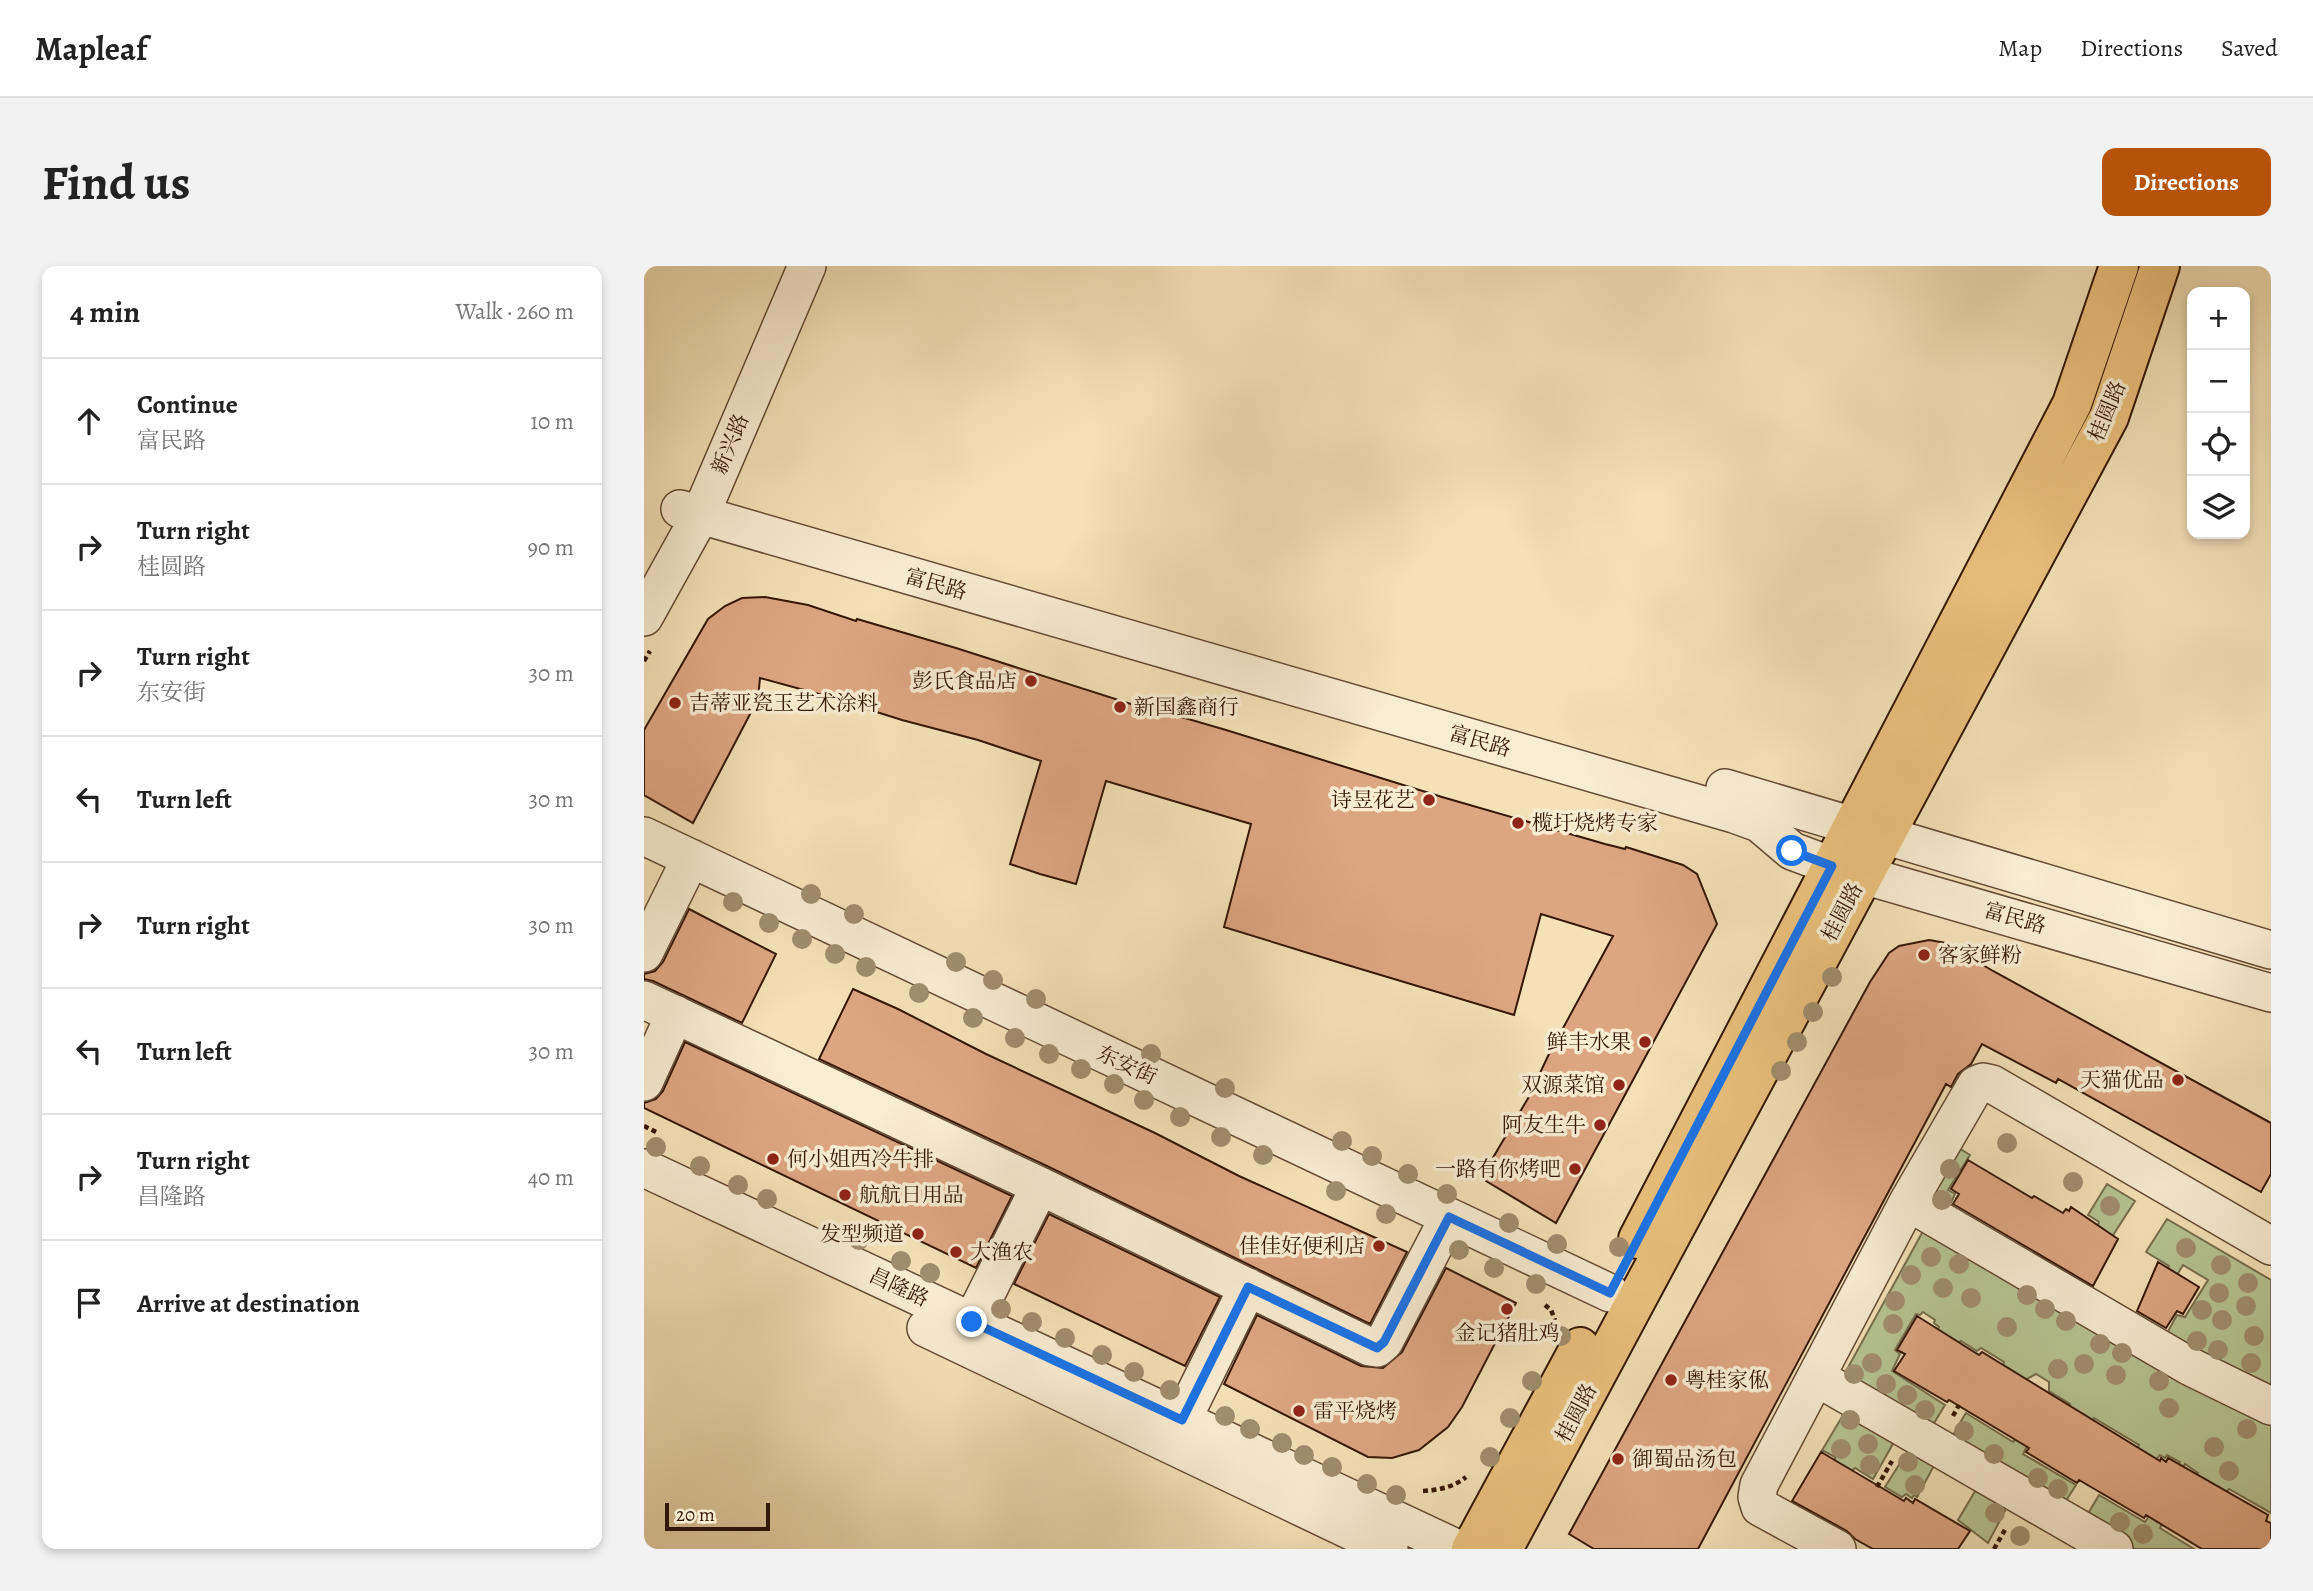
<!DOCTYPE html>
<html lang="en">
<head>
<meta charset="utf-8">
<style>
  body { margin:0; font-family:Alegreya,"Noto Serif SC",serif; background:#f2f2f2; color:#222 }
  .controls { position:absolute; right:21px; top:21px; display:grid; overflow:hidden; border-radius:14px; box-shadow:0 4px 10px #0003 }
  .controls button { width:63px; height:63px; display:grid; place-items:center; padding:0; border:0; border-bottom:2px solid #e0e0e0; background:#fff; color:#222; font:35px sans-serif }
  .scale { position:absolute; left:21px; bottom:18px; width:105px; box-sizing:border-box; padding-left:7px; border:4px solid #351707; border-top:0; font-size:19px; line-height:24px; white-space:nowrap; color:#351707; -webkit-text-stroke:5px #f8ecd1; paint-order:stroke }
  .stop { position:absolute; width:21px; height:21px; margin:-16px; border:5px solid #1a73e8; border-radius:50%; background:#fff }
  .stop.end { background:#1a73e8; border-color:#fff; box-shadow:0 2px 7px #0008 }
  .list { margin:0; padding:0; list-style:none }
  h2 { display:flex; justify-content:space-between; align-items:center; height:91px; margin:0; padding:0 28px; font-size:30px }
  h2 small { font-size:23px; font-weight:400; color:#767676 }
  .list li { display:grid; grid-template-columns:46px 1fr auto; gap:21px; align-items:center; box-sizing:border-box; height:126px; padding:0 28px; border-top:2px solid #e0e0e0 }
  .list b { display:block; font-size:26px; white-space:nowrap }
  .list p { margin:0; font-size:23px; white-space:nowrap; color:#767676 }
  .list em { font-size:23px; font-style:normal; color:#767676 }
  .icon { flex:none; width:38px; height:38px; fill:none; stroke:currentColor; stroke-width:2; stroke-linecap:round; stroke-linejoin:round }
  .map { position:relative; flex:none; width:1627px; height:1283px; overflow:hidden; border-radius:14px }
  header { display:flex; align-items:center; gap:42px; box-sizing:border-box; height:98px; padding:0 35px; background:#fff; border-bottom:2px solid #e0e0e0 }
  header strong { font-size:33px }
  nav { display:flex; gap:38px; margin-inline-start:auto; font-size:24px }
  .intro { display:flex; align-items:center; justify-content:space-between; box-sizing:border-box; height:168px; padding:0 42px }
  h1 { margin:0; font-size:49px }
  .button { padding:18px 32px; border-radius:14px; background:#b45309; color:#fff; font-size:24px; font-weight:700 }
  main { display:flex; gap:42px; padding:0 42px }
  aside { flex:1; background:#fff; border-radius:14px; box-shadow:0 4px 10px #0003 }
  .map>svg:first-child { display:block }
  .grass { fill:#b6c493; stroke:#766e4d; stroke-width:2 }
  .building { fill:#dda683; stroke:#351707; stroke-width:2 }
  .lines { fill:none; stroke-linecap:round; stroke-linejoin:round }
  .minor-casing { stroke:#654a33; stroke-width:40 }
  .major-casing { stroke:#351707; stroke-width:42 }
  .path { stroke:#351707; stroke-width:4.5; stroke-dasharray:5 3.5; stroke-linecap:butt }
  .minor { stroke:#f8ecd1; stroke-width:37 }
  .major { stroke:#eac07c; stroke-width:38 }
  .tree { fill:#a08e6e }
  .route { stroke:#1a73e8; stroke-width:9 }
  .poi-dot { fill:#8f2418; stroke:#f8ecd1; stroke-width:2.5 }
  .labels { text-anchor:middle; stroke-width:7; stroke-linejoin:round; paint-order:stroke }
  .street-label { font-size:21px; fill:#351707; stroke:#f8ecd1 }
  .poi-label { font-size:21px; fill:#351707; stroke:#f8ecd1; text-anchor:start }
</style>
</head>
<body>
<header>
<strong>Mapleaf</strong>
<nav><a>Map</a><a>Directions</a><a>Saved</a></nav>
</header>
<div class="intro"><h1>Find us</h1><a class="button">Directions</a></div>
<main>
<aside>
<h2>4 min<small>Walk · 260 m</small></h2>
<ul class="list">
<li><svg class="icon" aria-label="ahead" viewBox="0 0 24 24"><path d="M12 20V5M6 11l6-6 6 6"/></svg><div><b>Continue</b><p>富民路</p></div><em>10 m</em></li>
<li><svg class="icon" aria-label="right" viewBox="0 0 24 24"><path d="M7 20v-9h11M14 6l5 5-5 5"/></svg><div><b>Turn right</b><p>桂圆路</p></div><em>90 m</em></li>
<li><svg class="icon" aria-label="right" viewBox="0 0 24 24"><path d="M7 20v-9h11M14 6l5 5-5 5"/></svg><div><b>Turn right</b><p>东安街</p></div><em>30 m</em></li>
<li><svg class="icon" aria-label="left" viewBox="0 0 24 24"><path d="M17 20v-9H6M10 6l-5 5 5 5"/></svg><div><b>Turn left</b></div><em>30 m</em></li>
<li><svg class="icon" aria-label="right" viewBox="0 0 24 24"><path d="M7 20v-9h11M14 6l5 5-5 5"/></svg><div><b>Turn right</b></div><em>30 m</em></li>
<li><svg class="icon" aria-label="left" viewBox="0 0 24 24"><path d="M17 20v-9H6M10 6l-5 5 5 5"/></svg><div><b>Turn left</b></div><em>30 m</em></li>
<li><svg class="icon" aria-label="right" viewBox="0 0 24 24"><path d="M7 20v-9h11M14 6l5 5-5 5"/></svg><div><b>Turn right</b><p>昌隆路</p></div><em>40 m</em></li>
<li><svg class="icon" aria-label="arrive" viewBox="0 0 24 24"><path d="M6 21V4h12l-3 4 3 4H6"/></svg><div><b>Arrive at destination</b></div></li>
</ul>
</aside>
<div class="map">
<svg width="1627" height="1283" viewBox="0 0 1627 1283">
  <rect width="100%" height="100%" fill="#f4e1b8"/>
  <filter id="stains"><feTurbulence type="fractalNoise" baseFrequency=".00286" numOctaves="4"/><feColorMatrix values="0 0 0 0 .2 0 0 0 0 .09 0 0 0 0 .02 0 0 0 .5 -.17"/></filter>
  <radialGradient id="worn" r=".72"><stop offset=".6" stop-color="#630" stop-opacity="0"/><stop offset="1" stop-color="#630" stop-opacity=".3"/></radialGradient>
  <path class="grass" d="M1307,877l19,12 -22,35 7,4 -9,19 -24,-19z
    M1463,918l28,17 -25,39 -13,-13 2,-5 -11,-7z
    M1523,953l104,61v115l-105,-60 11,-20 8,2 23,-37 -25,-15 -6,10 -10,-5 2,-4 -23,-14z
    M1281,965l121,73 132,76 93,35v98l-42,-24 -5,6 -28,-19 2,-3 -13,-9 -3,5 -5,-3 3,-4 -13,-7 -2,3 -5,-3 -4,5 -19,-11 2,-4 -45,-27 -4,6 -23,-13 3,-7 -21,-13v-9l-13,-8 -11,6 -22,-13 1,-5 -23,-14 -4,3 -16,-10 -4,3 -20,-13 2,-4 -5,-4 1,-3 -12,-8 -3,3 -4,-1 -21,36 5,4 -8,17 53,34 -14,23 -86,-55 77,-140z
    M1201,1146l49,30 -21,37 -18,-11 -3,3 -17,-10v-4l-11,-6 -2,3 -1,-2z
    M1322,1147l47,29 9,-12 10,6 -9,18 53,31 -12,19 -113,-66z
    M1265,1183l27,13 -19,35 -3,-2 -2,3 -6,-4 -4,3 -17,-10z
    M1333,1222l30,19 -19,36 -30,-23z
    M1455,1229l46,27 13,-20 12,6 -10,20 34,21h-63l-45,-32z"/>
  <path class="building" d="M121,331l43,8 48,16 1,-2 99,29 200,64 22,4 48,14 216,67 163,47 20,5 1,-2 57,18 14,9 20,50 -161,299 -75,-45 59,-100 -2,-1 11,-23 64,-118 -72,-22 -27,101 -170,-51 -120,-37 27,-103 -145,-43 -30,103 -36,-10 -30,-10 31,-103 -63,-21 -76,-20 -76,-24 -66,-18 -2,21 -65,124 -49,-28v-65l64,-111 17,-13 17,-8z
    M45,643l87,45 -34,69 -89,-42 -9,-2v-5l11,-3 8,-9z
    M1285,674l17,3 47,28 278,152v51l-10,18 -203,-113 -2,4 -74,-39 -11,20 -13,10 -7,13 -5,-3 -248,465h-104l-25,-15 301,-552 19,-29 10,-7z
    M209,723l45,20 88,45 169,79 84,43 168,76 -37,72 -321,-157 -230,-108z
    M41,776l327,154 -36,72 -332,-160v-5l12,-4 7,-8z
    M1324,894l64,38 2,-2 29,17 3,-4 3,2 2,-4 47,32 -25,47 -140,-82 6,-10 -8,-5z
    M405,948l171,83 -35,69 -171,-82z
    M1514,996l41,25 -16,27 -6,-3 -11,17 -29,-17z
    M802,1002l70,35 -54,104 -14,20 -29,23 -27,8 -24,-1 -144,-73 33,-69 104,51 22,2 19,-16z
    M1273,1050l62,39 3,-3 178,109 1,-3 5,4 2,-4 100,57 -2,6 5,2v26h-69l-56,-34 -2,3 -65,-38 -2,3 -51,-31 3,-4 -80,-48 -2,2 -53,-31 11,-17 -8,-4z
    M1177,1186l83,49 2,-3 7,5 2,-4 55,32 -12,18h-85l-18,-10 -8,-8 -55,-30z"/>
  <g class="lines">
    <g class="minor-casing">
      <path id="minor" d="M36,243l1054,305 25,9 33,28 40,15 439,127
        M0,351l56,-101 107,-250
        M1081,522l546,162
        M0,570l966,457
        M0,687l47,-95
        M0,734l396,186 330,161 7,1 7,-6 65,-125
        M0,816l31,-68
        M0,902l814,381
        M1264,936l281,164 82,40
        M328,1056l68,-136
        M282,1062l463,221
        M1172,1111l298,172
        M538,1154l66,-133
        M1193,1283l-77,-42 -3,-10 2,-12 149,-283 68,-117 7,-3 9,2 279,162"/>
    </g>
    <g class="major-casing">
      <path id="major" d="M994,973l434,-835 47,-138
        M827,1283l109,-202
        M859,1283l606,-1132 51,-151"/>
    </g>
    <path class="path" d="M0,395l6,-10
      M0,860l12,6
      M901,1039l6,5 4,10
      M1309,1150l6,-11
      M1233,1221l15,-26
      M779,1225c16,-1 31,-4 43,-14
      M1350,1283l12,-21"/>
    <use href="#minor" class="minor"/>
    <use href="#major" class="major"/>
  </g>
  <g class="tree">
    <circle cx="167" cy="628" r="10"/>
    <circle cx="89" cy="636" r="10"/>
    <circle cx="210" cy="648" r="10"/>
    <circle cx="125" cy="657" r="10"/>
    <circle cx="158" cy="673" r="10"/>
    <circle cx="191" cy="688" r="10"/>
    <circle cx="312" cy="696" r="10"/>
    <circle cx="222" cy="701" r="10"/>
    <circle cx="1188" cy="711" r="10"/>
    <circle cx="349" cy="714" r="10"/>
    <circle cx="275" cy="727" r="10"/>
    <circle cx="392" cy="733" r="10"/>
    <circle cx="1169" cy="746" r="10"/>
    <circle cx="329" cy="752" r="10"/>
    <circle cx="371" cy="772" r="10"/>
    <circle cx="1153" cy="776" r="10"/>
    <circle cx="405" cy="788" r="10"/>
    <circle cx="507" cy="788" r="10"/>
    <circle cx="437" cy="803" r="10"/>
    <circle cx="1137" cy="805" r="10"/>
    <circle cx="470" cy="818" r="10"/>
    <circle cx="581" cy="822" r="10"/>
    <circle cx="500" cy="834" r="10"/>
    <circle cx="536" cy="851" r="10"/>
    <circle cx="577" cy="871" r="10"/>
    <circle cx="698" cy="875" r="10"/>
    <circle cx="1363" cy="877" r="10"/>
    <circle cx="12" cy="881" r="10"/>
    <circle cx="619" cy="889" r="10"/>
    <circle cx="728" cy="890" r="10"/>
    <circle cx="56" cy="900" r="10"/>
    <circle cx="1306" cy="903" r="10"/>
    <circle cx="764" cy="908" r="10"/>
    <circle cx="1429" cy="916" r="10"/>
    <circle cx="94" cy="919" r="10"/>
    <circle cx="692" cy="925" r="10"/>
    <circle cx="803" cy="928" r="10"/>
    <circle cx="123" cy="933" r="10"/>
    <circle cx="1298" cy="934" r="10"/>
    <circle cx="1466" cy="940" r="10"/>
    <circle cx="742" cy="948" r="10"/>
    <circle cx="865" cy="957" r="10"/>
    <circle cx="215" cy="974" r="10"/>
    <circle cx="913" cy="978" r="10"/>
    <circle cx="975" cy="981" r="10"/>
    <circle cx="1542" cy="982" r="10"/>
    <circle cx="815" cy="984" r="10"/>
    <circle cx="1287" cy="991" r="10"/>
    <circle cx="257" cy="995" r="10"/>
    <circle cx="1315" cy="998" r="10"/>
    <circle cx="1577" cy="999" r="10"/>
    <circle cx="850" cy="1002" r="10"/>
    <circle cx="286" cy="1007" r="10"/>
    <circle cx="1267" cy="1009" r="10"/>
    <circle cx="1604" cy="1017" r="10"/>
    <circle cx="892" cy="1018" r="10"/>
    <circle cx="1299" cy="1022" r="10"/>
    <circle cx="1575" cy="1027" r="10"/>
    <circle cx="1383" cy="1029" r="10"/>
    <circle cx="1327" cy="1032" r="10"/>
    <circle cx="1251" cy="1035" r="10"/>
    <circle cx="1602" cy="1040" r="10"/>
    <circle cx="357" cy="1043" r="10"/>
    <circle cx="1401" cy="1043" r="10"/>
    <circle cx="1558" cy="1044" r="10"/>
    <circle cx="1578" cy="1054" r="10"/>
    <circle cx="1422" cy="1055" r="10"/>
    <circle cx="388" cy="1056" r="10"/>
    <circle cx="1249" cy="1058" r="10"/>
    <circle cx="1363" cy="1061" r="10"/>
    <circle cx="917" cy="1070" r="10"/>
    <circle cx="1610" cy="1070" r="10"/>
    <circle cx="421" cy="1072" r="10"/>
    <circle cx="1553" cy="1075" r="10"/>
    <circle cx="1456" cy="1078" r="10"/>
    <circle cx="1574" cy="1084" r="10"/>
    <circle cx="1478" cy="1087" r="10"/>
    <circle cx="458" cy="1089" r="10"/>
    <circle cx="1228" cy="1097" r="10"/>
    <circle cx="1607" cy="1097" r="10"/>
    <circle cx="1440" cy="1098" r="10"/>
    <circle cx="1414" cy="1103" r="10"/>
    <circle cx="490" cy="1106" r="10"/>
    <circle cx="1210" cy="1108" r="10"/>
    <circle cx="1472" cy="1109" r="10"/>
    <circle cx="888" cy="1115" r="10"/>
    <circle cx="1515" cy="1115" r="10"/>
    <circle cx="1242" cy="1118" r="10"/>
    <circle cx="526" cy="1124" r="10"/>
    <circle cx="1263" cy="1129" r="10"/>
    <circle cx="1525" cy="1142" r="10"/>
    <circle cx="1281" cy="1144" r="10"/>
    <circle cx="581" cy="1150" r="10"/>
    <circle cx="866" cy="1152" r="10"/>
    <circle cx="1206" cy="1154" r="10"/>
    <circle cx="606" cy="1163" r="10"/>
    <circle cx="1603" cy="1163" r="10"/>
    <circle cx="1320" cy="1165" r="10"/>
    <circle cx="638" cy="1177" r="10"/>
    <circle cx="1224" cy="1178" r="10"/>
    <circle cx="1570" cy="1181" r="10"/>
    <circle cx="1197" cy="1183" r="10"/>
    <circle cx="1350" cy="1188" r="10"/>
    <circle cx="660" cy="1189" r="10"/>
    <circle cx="846" cy="1191" r="10"/>
    <circle cx="1264" cy="1196" r="10"/>
    <circle cx="1226" cy="1199" r="10"/>
    <circle cx="688" cy="1201" r="10"/>
    <circle cx="1585" cy="1205" r="10"/>
    <circle cx="1394" cy="1212" r="10"/>
    <circle cx="723" cy="1218" r="10"/>
    <circle cx="1271" cy="1219" r="10"/>
    <circle cx="1414" cy="1223" r="10"/>
    <circle cx="752" cy="1229" r="10"/>
    <circle cx="1351" cy="1247" r="10"/>
    <circle cx="1476" cy="1256" r="10"/>
    <circle cx="1499" cy="1268" r="10"/>
    <circle cx="1376" cy="1270" r="10"/>
  </g>
  <g class="lines">
    <path class="route" d="M328,1056l210,98 66,-133 129,61 7,-6 65,-125 161,76 222,-427 -40,-15"/>
  </g>
  <g class="poi-dot">
    <circle cx="387" cy="415" r="7"/>
    <circle cx="31" cy="437" r="7"/>
    <circle cx="476" cy="441" r="7"/>
    <circle cx="785" cy="534" r="7"/>
    <circle cx="874" cy="557" r="7"/>
    <circle cx="1280" cy="689" r="7"/>
    <circle cx="1001" cy="776" r="7"/>
    <circle cx="1534" cy="814" r="7"/>
    <circle cx="975" cy="819" r="7"/>
    <circle cx="956" cy="859" r="7"/>
    <circle cx="129" cy="893" r="7"/>
    <circle cx="931" cy="903" r="7"/>
    <circle cx="201" cy="929" r="7"/>
    <circle cx="274" cy="968" r="7"/>
    <circle cx="735" cy="980" r="7"/>
    <circle cx="312" cy="986" r="7"/>
    <circle cx="863" cy="1043" r="7"/>
    <circle cx="1027" cy="1114" r="7"/>
    <circle cx="655" cy="1145" r="7"/>
    <circle cx="974" cy="1193" r="7"/>
  </g>
  <g class="labels">
    <g class="street-label">
      <text transform="translate(1463 145) rotate(-67)" y="7">桂圆路</text>
      <text transform="translate(86 178) rotate(-67)" y="7">新兴路</text>
      <text transform="translate(292 318) rotate(16)" y="7">富民路</text>
      <text transform="translate(836 475) rotate(16)" y="7">富民路</text>
      <text transform="translate(1198 646) rotate(-62)" y="7">桂圆路</text>
      <text transform="translate(1371 652) rotate(16)" y="7">富民路</text>
      <text transform="translate(483 799) rotate(25)" y="7">东安街</text>
      <text transform="translate(255 1021) rotate(25)" y="7">昌隆路</text>
      <text transform="translate(932 1147) rotate(-62)" y="7">桂圆路</text>
    </g>
    <g class="poi-label">
      <text x="373" y="422" text-anchor="end">彭氏食品店</text>
      <text x="45" y="444">吉蒂亚瓷玉艺术涂料</text>
      <text x="490" y="448">新国鑫商行</text>
      <text x="771" y="541" text-anchor="end">诗昱花艺</text>
      <text x="888" y="564">榄圩烧烤专家</text>
      <text x="1294" y="696">客家鲜粉</text>
      <text x="987" y="783" text-anchor="end">鲜丰水果</text>
      <text x="1520" y="821" text-anchor="end">天猫优品</text>
      <text x="961" y="826" text-anchor="end">双源菜馆</text>
      <text x="942" y="866" text-anchor="end">阿友生牛</text>
      <text x="143" y="900">何小姐西冷牛排</text>
      <text x="917" y="910" text-anchor="end">一路有你烤吧</text>
      <text x="215" y="936">航航日用品</text>
      <text x="260" y="975" text-anchor="end">发型频道</text>
      <text x="721" y="987" text-anchor="end">佳佳好便利店</text>
      <text x="326" y="993">大渔农</text>
      <text x="863" y="1074" text-anchor="middle">金记猪肚鸡</text>
      <text x="1041" y="1121">粤桂家俬</text>
      <text x="669" y="1152">雷平烧烤</text>
      <text x="988" y="1200">御蜀品汤包</text>
    </g>
  </g>
  <rect width="100%" height="100%" filter="url(#stains)"/>
  <rect width="100%" height="100%" fill="url(#worn)"/>
</svg>
<div class="controls">
<button>+</button>
<button>−</button>
<button><svg class="icon" aria-label="locate" viewBox="0 0 24 24"><circle cx="12" cy="12" r="6"/><path d="M12 2v4M12 18v4M2 12h4M18 12h4"/></svg></button>
<button><svg class="icon" aria-label="layers" viewBox="0 0 24 24"><path d="M12 4l9 5-9 5-9-5zM3 14l9 5 9-5"/></svg></button>
</div>
<div class="scale">20 m</div>
<div class="stop" style="left:1148px;top:585px"></div>
<div class="stop end" style="left:328px;top:1056px"></div>
</div>
</main>
</body>
</html>
